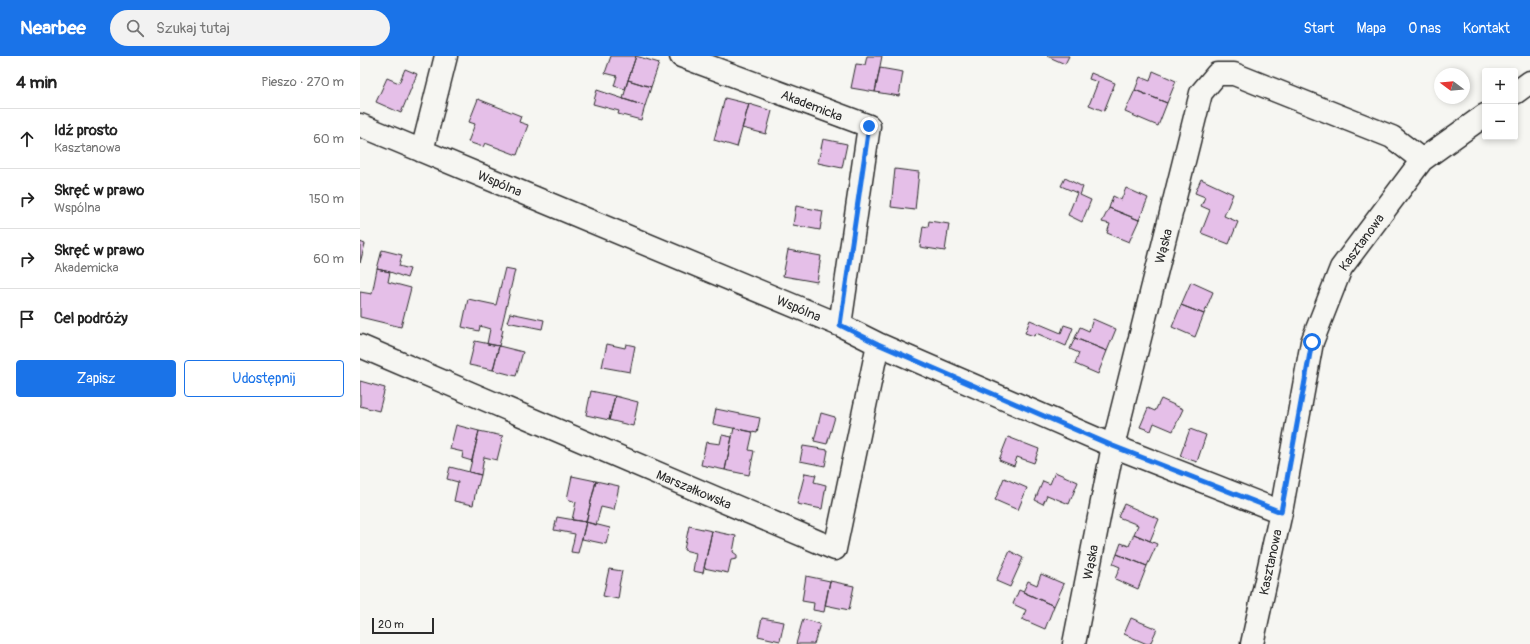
<!DOCTYPE html>
<html lang="pl">
<head>
<meta charset="utf-8">
<style>
  body { margin:0; font-family:Pangolin,sans-serif; background:#f2f2f2; color:#222 }
  .controls { position:absolute; right:12px; top:12px; display:grid; overflow:hidden; border-radius:4px; box-shadow:0 2px 6px #0003 }
  .controls button { width:36px; height:36px; display:grid; place-items:center; padding:0; border:0; border-bottom:1px solid #e0e0e0; background:#fff; color:#222; font:20px sans-serif }
  .compass { position:absolute; left:1074px; top:12px; width:36px; height:36px; border-radius:50%; background:#fff; box-shadow:0 2px 6px #0003; rotate:286deg }
  .scale { position:absolute; left:12px; bottom:10px; width:62px; box-sizing:border-box; padding-left:4px; border:2px solid #2b2b2b; border-top:0; font-size:11px; line-height:14px; white-space:nowrap; color:#2b2b2b; -webkit-text-stroke:3px #f6f6f2; paint-order:stroke }
  .stop { position:absolute; width:12px; height:12px; margin:-9px; border:3px solid #1a73e8; border-radius:50%; background:#fff }
  .stop.end { background:#1a73e8; border-color:#fff; box-shadow:0 1px 4px #0008 }
  .list { margin:0; padding:0; list-style:none }
  h2 { display:flex; justify-content:space-between; align-items:center; height:52px; margin:0; padding:0 16px; font-size:17px }
  h2 small { font-size:13px; font-weight:400; color:#767676 }
  .list li { display:grid; grid-template-columns:26px 1fr auto; gap:12px; align-items:center; box-sizing:border-box; height:60px; padding:0 16px; border-top:1px solid #e0e0e0 }
  .list b { display:block; font-size:15px; white-space:nowrap }
  .list p { margin:0; font-size:13px; white-space:nowrap; color:#767676 }
  .list em { font-size:13px; font-style:normal; color:#767676 }
  .actions { display:flex; gap:8px; padding:12px 16px }
  .actions a { flex:1; padding:9px 0; border:1px solid #1a73e8; border-radius:4px; text-align:center; font-size:14px; color:#1a73e8 }
  .actions .main { background:#1a73e8; color:#fff }
  .icon { flex:none; width:22px; height:22px; fill:none; stroke:currentColor; stroke-width:2; stroke-linecap:round; stroke-linejoin:round }
  .map { position:relative; flex:none; width:1170px; height:588px; overflow:hidden }
  header { display:flex; align-items:center; gap:24px; box-sizing:border-box; height:56px; padding:0 20px; background:#1a73e8; color:#fff }
  header strong { font-size:19px }
  nav { display:flex; gap:22px; margin-inline-start:auto; font-size:14px }
  .search { width:280px; height:36px; background:#f2f2f2; display:flex; align-items:center; gap:10px; box-sizing:border-box; padding:0 14px; border-radius:22px; color:#767676; font-size:15px }
  main { display:flex }
  aside { flex:1; background:#fff }
  .map>svg:first-child { display:block }
  .building { fill:#e5bfe8; stroke:#2b2b2b }
  .lines { fill:none; stroke-linecap:round; stroke-linejoin:round }
  .minor-casing { stroke:#2b2b2b; stroke-width:25 }
  .minor { stroke:#f6f6f2; stroke-width:22 }
  .route { stroke:#1a73e8; stroke-width:5 }
  .labels { text-anchor:middle; stroke-width:3.5; stroke-linejoin:round; paint-order:stroke }
  .street-label { font-size:13px; fill:#2b2b2b; stroke:#f6f6f2 }
</style>
</head>
<body>
<header>
<strong>Nearbee</strong>
<div class="search"><svg class="icon" aria-label="search" viewBox="0 0 24 24"><circle cx="10" cy="10" r="6"/><path d="M15 15l6 6"/></svg>Szukaj tutaj</div>
<nav><a>Start</a><a>Mapa</a><a>O nas</a><a>Kontakt</a></nav>
</header>
<main>
<aside>
<h2>4 min<small>Pieszo · 270 m</small></h2>
<ul class="list">
<li><svg class="icon" aria-label="ahead" viewBox="0 0 24 24"><path d="M12 20V5M6 11l6-6 6 6"/></svg><div><b>Idź prosto</b><p>Kasztanowa</p></div><em>60 m</em></li>
<li><svg class="icon" aria-label="right" viewBox="0 0 24 24"><path d="M7 20v-9h11M14 6l5 5-5 5"/></svg><div><b>Skręć w prawo</b><p>Wspólna</p></div><em>150 m</em></li>
<li><svg class="icon" aria-label="right" viewBox="0 0 24 24"><path d="M7 20v-9h11M14 6l5 5-5 5"/></svg><div><b>Skręć w prawo</b><p>Akademicka</p></div><em>60 m</em></li>
<li><svg class="icon" aria-label="arrive" viewBox="0 0 24 24"><path d="M6 21V4h12l-3 4 3 4H6"/></svg><div><b>Cel podróży</b></div></li>
</ul>
<div class="actions"><a class="main">Zapisz</a><a>Udostępnij</a></div>
</aside>
<div class="map">
<svg width="1170" height="588" viewBox="0 0 1170 588">
  <rect width="100%" height="100%" fill="#f6f6f2"/>
  <filter id="ink" filterUnits="userSpaceOnUse"><feTurbulence type="fractalNoise" baseFrequency=".025" numOctaves="2"/><feDisplacementMap in="SourceGraphic" scale="8" xChannelSelector="R" yChannelSelector="G"/><feConvolveMatrix kernelMatrix="1 2 1 2 8 2 1 2 1" color-interpolation-filters="sRGB"/></filter>
  <g filter="url(#ink)">
    <path class="building" d="M251,0h25l-11,33 -11,-3 3,-10 -12,-3z
      M276,0l23,7 -8,24 -23,-7z
      M507,0h15l-7,36 -24,-4 5,-24 9,1z
      M687,0h22l-4,8z
      M520,12l23,4 -4,24 -24,-4z
      M45,13l12,5 -16,39 -25,-11 11,-24 12,5z
      M793,15l23,10 -9,22 -32,-13 5,-13 10,4z
      M731,17l24,10 -11,28 -15,-6 9,-23 -9,-3z
      M268,24l23,7 -6,19 -22,-7z
      M237,34l48,16 -4,14 -23,-6 1,-3 -26,-7z
      M775,34l32,13 -9,23 -33,-14z
      M365,42l24,6 -12,43 -23,-7z
      M118,43l43,17 -2,6 9,3 -11,30 -32,-12 -2,4 -15,-5 7,-18 -6,-2z
      M389,48l23,7 -6,23 -24,-6z
      M463,83l24,5 -5,24 -24,-5z
      M535,113l24,3 -4,38 -24,-3z
      M705,122l18,9 -3,8 11,5 -9,22 -14,-7 9,-22 -16,-7z
      M841,123l32,15 -9,22 14,6 -9,22 -28,-11 9,-23 -9,-4 4,-9 -10,-4z
      M766,132l22,10 -9,22 -30,-12 4,-12 8,4z
      M436,150l27,5 -3,19 -27,-5z
      M749,152l30,12 -10,22 -22,-9 3,-9 -8,-2z
      M569,165l20,3 -4,27 -25,-4 3,-21 5,1z
      M0,186l5,2 -5,19z
      M22,194l20,5 -3,11 11,3 -3,9 -17,-6 -13,-3z
      M428,194l33,6 -4,26 -34,-6z
      M145,212l10,2 -14,59 2,1 -4,16 -12,-2 3,-15 -10,-3 -1,5 -17,-4 6,-28 28,6z
      M17,213l13,3 -2,10 23,6 -10,39 -41,-10v-25l12,2z
      M831,226l22,10 -9,22 -23,-9z
      M821,249l23,9 -9,23 -23,-10z
      M150,257l34,7 -2,9 -35,-7z
      M733,263l23,10 -9,22 -32,-13 5,-11 9,4z
      M670,264l31,13 3,-8 9,3 -7,18 -30,-13 -2,3 -9,-3z
      M715,282l32,13 -9,23 -23,-10 4,-11 -9,-4z
      M115,285l24,5 -6,24 -24,-5z
      M247,288l18,4 1,-4 9,2 -5,26 -28,-5z
      M139,290l24,6 -7,24 -23,-6z
      M0,325l25,7 -6,23 -19,-5z
      M231,335l24,5 -6,24 -23,-5z
      M255,340l23,6 -5,24 -24,-6z
      M801,343l22,10 -10,22 -19,-8 -3,8 -11,-4 8,-19 7,3z
      M356,353l44,9 -3,15 -44,-9z
      M461,357l14,4 -8,27 -13,-3z
      M96,369l23,6 -7,30 -10,-3 1,-6 -13,-3z
      M374,372l19,4 -4,18 5,1 -5,24 -24,-5z
      M830,373l16,6 -9,27 -17,-6z
      M119,375l24,5 -6,24 -13,-3 -3,18 -12,-3z
      M362,379l10,2 -7,33 -24,-5 5,-23 14,2z
      M648,381l31,12 -5,14 -17,-6 -3,9 -15,-6z
      M443,390l25,4 -3,16 -25,-5z
      M90,411l31,8 -3,11 -1,-1 -4,20 -19,-4 4,-19 -11,-3z
      M695,416l23,10 -9,22 -22,-9 -4,9 -8,-4 8,-19 7,3z
      M445,417l11,2 -2,7 12,3 -4,24 -25,-5z
      M212,420l24,5 -10,41 -14,-2 4,-18 -9,-3z
      M644,422l23,10 -9,22 -23,-10z
      M236,425l23,5 -5,24 -13,-3 -5,18 -10,-3z
      M764,448l35,15 -9,22 -16,-7 4,-9 -20,-8z
      M197,461l29,5 -8,31 -7,-1 4,-18 -21,-4z
      M226,466l24,6 -4,16 -24,-5z
      M329,470l23,5 -9,42 -10,-2 3,-18 -12,-3z
      M352,475l24,5 -3,16 4,3v4l-6,1 -3,13 -24,-5z
      M774,478l23,10 -10,22 -30,-12 4,-11 8,3z
      M650,495l13,7 -13,29 -14,-6z
      M757,498l30,12 -9,23 -23,-10 5,-12 -7,-3z
      M249,513l13,2 -3,15h1l-2,13 -15,-3z
      M681,518l23,10 -10,22 -31,-14 5,-11 9,4z
      M446,520l24,5 -6,31 -11,-2 1,-7 -12,-2z
      M470,525l24,5 -5,24 -24,-5z
      M659,534l35,16 -9,23 -23,-10 4,-9 -13,-6z
      M402,562l22,4 -4,19 -22,-5z
      M771,562l26,11 -7,15h-3l-23,-10z
      M443,563l17,5 -6,20h-18z"/>
    <g class="lines">
      <g class="minor-casing">
        <path id="minor" d="M321,0l188,70 -29,199
          M1155,37l15,-11
          M0,69l480,200 38,19 235,102 168,66
          M62,95l24,-95
          M0,290l475,203 43,-205
          M714,588l39,-198 88,-353 16,-19h17l158,63 30,23
          M892,588l29,-132 31,-170 29,-74 81,-108 63,-45"/>
      </g>
      <use href="#minor" class="minor"/>
    </g>
  </g>
  <g class="lines" filter="url(#ink)">
    <path class="route" d="M509,70l-29,199 38,19 235,102 168,66 31,-170"/>
  </g>
  <g class="labels">
    <g class="street-label">
      <text transform="translate(452 49) rotate(21)" y="5">Akademicka</text>
      <text transform="translate(140 127) rotate(23)" y="5">Wspólna</text>
      <text transform="translate(1001 186) rotate(-54)" y="5">Kasztanowa</text>
      <text transform="translate(803 190) rotate(-76)" y="5">Wąska</text>
      <text transform="translate(439 252) rotate(23)" y="5">Wspólna</text>
      <text transform="translate(334 433) rotate(23)" y="5">Marszałkowska</text>
      <text transform="translate(730 506) rotate(-79)" y="5">Wąska</text>
      <text transform="translate(910 506) rotate(-78)" y="5">Kasztanowa</text>
    </g>
  </g>
</svg>
<div class="controls">
<button>+</button>
<button>−</button>
</div>
<svg class="compass" viewBox="-18 -18 36 36"><path d="M0-13l5 13h-10z" fill="#e53935"/><path d="M0 13l5-13h-10z" fill="#767676"/></svg>
<div class="scale">20 m</div>
<div class="stop" style="left:952px;top:286px"></div>
<div class="stop end" style="left:509px;top:70px"></div>
</div>
</main>
</body>
</html>
